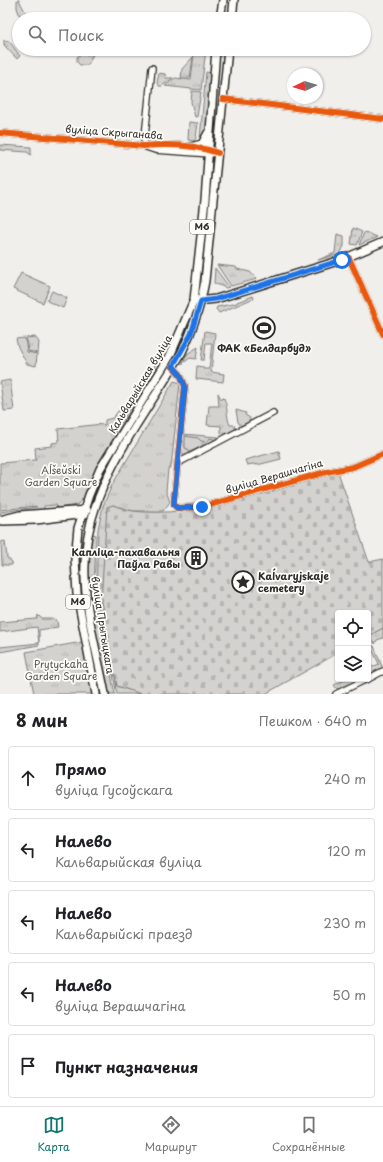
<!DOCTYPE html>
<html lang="ru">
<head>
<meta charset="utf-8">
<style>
  body { margin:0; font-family:"Playpen Sans",sans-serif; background:#f6f6f6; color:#202124 }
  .controls { position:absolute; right:12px; bottom:12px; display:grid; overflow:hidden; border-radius:4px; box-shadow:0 1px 3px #0004 }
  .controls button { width:36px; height:36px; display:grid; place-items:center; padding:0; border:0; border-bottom:1px solid #e0e0e0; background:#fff; color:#202124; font:20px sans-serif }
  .compass { position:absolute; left:287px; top:68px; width:36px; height:36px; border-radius:50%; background:#fff; box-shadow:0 1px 3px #0004; rotate:266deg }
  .stop { position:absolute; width:12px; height:12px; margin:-9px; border:3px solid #1a73e8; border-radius:50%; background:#fff }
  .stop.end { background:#1a73e8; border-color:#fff; box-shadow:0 1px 4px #0008 }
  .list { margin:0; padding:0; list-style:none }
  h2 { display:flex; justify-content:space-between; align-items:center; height:52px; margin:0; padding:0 16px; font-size:17px }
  h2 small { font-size:13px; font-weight:400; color:#757577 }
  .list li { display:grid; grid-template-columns:26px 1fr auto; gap:12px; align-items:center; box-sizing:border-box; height:64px; margin:0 8px 8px; padding:0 8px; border:1px solid #e0e0e0; border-radius:4px }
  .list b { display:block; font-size:15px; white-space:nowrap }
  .list p { margin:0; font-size:13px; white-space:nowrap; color:#757577 }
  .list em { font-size:13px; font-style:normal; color:#757577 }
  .icon { flex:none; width:22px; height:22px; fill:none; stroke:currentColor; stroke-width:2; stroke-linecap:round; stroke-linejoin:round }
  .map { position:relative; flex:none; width:383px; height:694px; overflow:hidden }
  .search { position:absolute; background:#fff; box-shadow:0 1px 3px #0004; left:12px; right:12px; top:12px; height:44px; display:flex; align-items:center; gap:10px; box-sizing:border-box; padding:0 14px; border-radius:22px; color:#757577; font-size:15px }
  .sheet { height:412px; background:#fff }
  nav { display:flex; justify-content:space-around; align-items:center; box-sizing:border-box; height:56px; border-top:1px solid #e0e0e0; background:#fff; font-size:11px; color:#757577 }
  nav a { display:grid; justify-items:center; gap:2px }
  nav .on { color:#0f766e }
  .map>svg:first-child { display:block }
  .grass { fill:url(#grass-tufts); stroke:#7f7e7d }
  .forest { fill:url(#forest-firs); stroke:#7f7e7d }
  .cemetery { fill:url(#cemetery-stones); stroke:#7f7e7d }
  .pitch { fill:#d3d2cf; stroke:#7f7e7d }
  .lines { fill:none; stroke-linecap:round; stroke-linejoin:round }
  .minor-casing { stroke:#2b2b2b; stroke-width:8 }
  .major-casing { stroke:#2b2b2b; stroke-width:10 }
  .minor { stroke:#fdfcf7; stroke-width:5.5 }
  .major { stroke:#fdfcf7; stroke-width:7 }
  .cycleway-casing { stroke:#fdfcf7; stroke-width:8 }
  .cycleway { stroke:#e8590c; stroke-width:6 }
  .route { stroke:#1a73e8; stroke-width:5 }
  .labels { text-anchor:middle; stroke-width:3.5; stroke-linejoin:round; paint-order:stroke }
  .shield { fill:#fdfcf7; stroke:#6a6a68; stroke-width:1 }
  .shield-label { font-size:9px; font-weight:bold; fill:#2b2b2b }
  .street-label { font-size:10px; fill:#2b2b2b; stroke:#fdfcf7 }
  .poi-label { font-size:10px; font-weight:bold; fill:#2b2b2b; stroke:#fdfcf7 }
  .park-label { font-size:10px; fill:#555554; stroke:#fdfcf7 }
</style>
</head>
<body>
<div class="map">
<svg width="383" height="694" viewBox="0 0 383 694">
  <defs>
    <pattern id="grass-tufts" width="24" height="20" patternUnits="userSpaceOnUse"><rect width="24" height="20" fill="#d3d2cf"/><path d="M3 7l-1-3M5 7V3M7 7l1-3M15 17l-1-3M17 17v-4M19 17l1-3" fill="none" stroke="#b5b4b2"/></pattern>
    <pattern id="forest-firs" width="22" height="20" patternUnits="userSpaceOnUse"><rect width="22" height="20" fill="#d3d2cf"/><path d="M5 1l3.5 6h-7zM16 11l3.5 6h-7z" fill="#b5b4b2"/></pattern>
    <pattern id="cemetery-stones" width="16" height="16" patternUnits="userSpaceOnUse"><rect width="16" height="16" fill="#d3d2cf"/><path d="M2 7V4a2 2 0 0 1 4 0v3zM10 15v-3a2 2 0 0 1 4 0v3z" fill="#b5b4b2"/></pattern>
  </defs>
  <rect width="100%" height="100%" fill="#f0efeb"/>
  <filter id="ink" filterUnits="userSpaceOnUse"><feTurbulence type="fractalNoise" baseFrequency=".025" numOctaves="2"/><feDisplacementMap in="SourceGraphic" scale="8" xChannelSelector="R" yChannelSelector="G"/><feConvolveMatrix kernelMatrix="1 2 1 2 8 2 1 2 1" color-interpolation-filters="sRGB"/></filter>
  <g filter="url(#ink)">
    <path class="grass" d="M17,0h2l10,19h-8l-4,-11z
      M4,40l5,1 11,15 -3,3 -13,-14z
      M198,49h8l-5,41 -36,-4 10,-8 16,2 3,-26z
      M84,52l9,2 -5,11h-8l-3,-3v-5z
      M193,57l-3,21h-9l1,-9z
      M206,72l5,1 -5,60 -3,6 -3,-1z
      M159,73l6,1 1,4h7l-11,8h-3l-2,-3z
      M192,91l9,1 -4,25h-2l-4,-15z
      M189,122l9,1 -2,15 -2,3 -6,-1z
      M0,145l31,2v8l-4,-3 -27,-2z
      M353,228l9,4 -5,13 -6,-1z
      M365,232l12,5 -18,8 5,-12z
      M337,234l7,2v10l-4,8 -22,6 17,-7z
      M217,265l19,2 1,2 13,3 7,7 -26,7z
      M215,268l14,19 -3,1 -12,-5z
      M253,296l1,2 -35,15 -3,-4 1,-2 20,-4v-1z
      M205,331l10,2 -4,39 13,2 -1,8 -27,-3 1,-13 6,1v2h6l3,-26h-6l-2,17h-3z
      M35,337l4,5 -1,11 -10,-2 -2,-13z
      M25,338l2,14 10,2 -1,12 -9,-2 -9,-17 -2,-8z
      M198,347l-2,12 -6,-1 -8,6 5,-10z
      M164,353l3,1 -26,42 -1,-4 19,-34z
      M10,380l4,30 -10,1 -4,-29z
      M174,381l6,2 -9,84 -3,2 -2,22 4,11 -7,9h-30l-20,-6 -12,97 16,84 24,8h-24l-21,-99 2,-66 5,-23 9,-21z
      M218,393l3,6 3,-1c4,9 2,18 6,27h4l2,4 -7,4h-8v-7l-14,-1 2,-19h10z
      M136,399l3,1 -37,59 -18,38 -7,8 -20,3 -1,-3 -12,1v5l-44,5v-4l37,-5 -1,-1 -36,4v-47l36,-3 -1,-12 17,-2v-3l7,-1 -1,-13 44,-5 3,1v-5l8,-2 6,-8 4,2 -11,18 3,2z
      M236,410l10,3 -1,2 5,3 -1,8 -6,3 -5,-7z
      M183,434l35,3 1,1 -31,18 -4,-1 -3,-5z
      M279,451l2,8 -24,6 -4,-1 -6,1 -2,-5z
      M92,534l4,1 -2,61 21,98h-6c-10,-52 -28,-107 -17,-160z
      M5,541l2,17 5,4v3h-10l-1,-23z
      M38,615l4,4h10l5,2 1,6 -19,3v15l-39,7v-5l39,-4 -2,-16 -37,5v-10l37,-3z
      M383,628v10l-6,2 -2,4 -1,-3 -4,2 -2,-7z
      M82,642l10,52h-58l-8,-42z
      M374,646l9,23 -15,8v-8l11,-5 -8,-17z
      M347,679h16l-24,10 -3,-1 -2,-3z"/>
    <path class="forest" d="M185,436l13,2 3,3 6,1 3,-4 7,2 -28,12 -1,-3 -3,-1z"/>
    <path class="cemetery" d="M338,472l31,90 14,-3v69l-15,8v-23h-30v40l-73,41h-124l-24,-8 -16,-84 6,-95 6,-2c6,2 13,5 20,6 61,8 145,-22 205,-39z"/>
    <path class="pitch" d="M21,273l29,13 -7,17 -30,-14z
      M52,291l15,7 -4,10 -16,-7z"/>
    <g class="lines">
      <g class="minor-casing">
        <path id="minor" d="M223,99l160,20
          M0,133l144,13c23,-2 52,-1 74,7
          M144,146l8,-78
          M146,147l9,3 56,4
          M349,258l34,76
          M173,367l7,7 5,12 -11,113v6l3,3 25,-1 124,-35 27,-5 30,-13
          M178,463l95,-50
          M368,679l15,-8
          M336,694l31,-15"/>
      </g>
      <g class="major-casing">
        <path id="major" d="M220,19l3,-19
          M232,19l2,-19
          M187,148l15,-4 6,-11
          M198,301l18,-2 125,-39 42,-18
          M0,520l20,-5 67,-5
          M2,521l34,-1 49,-6
          M96,694l-19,-100 -2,-35 3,-31 11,-33 11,-26 70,-113 24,-56 11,-100 11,-151
          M105,694c-7,-38 -19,-78 -20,-117 -4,-87 56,-154 97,-225 11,-23 19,-46 23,-71l23,-232"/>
      </g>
      <use href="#minor" class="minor"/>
      <use href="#major" class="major"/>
      <g class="cycleway-casing">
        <path id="cycleway" d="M223,99l160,20
          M0,133l144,13c23,-2 52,-1 74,7
          M349,258l34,76
          M173,367l7,7 5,12 -11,113v6l3,3 25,-1 124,-35 27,-5 30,-13"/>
      </g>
      <use href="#cycleway" class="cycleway"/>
    </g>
  </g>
  <g class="lines" filter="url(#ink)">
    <path class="route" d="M202,507l-25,1 -3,-3v-3l11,-116 -5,-12 -7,-8 18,-32 10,-33 15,-2 126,-39"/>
  </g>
  <defs>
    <g id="stadium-ring" transform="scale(1.15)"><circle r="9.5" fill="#fdfcf7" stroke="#2b2b2b" stroke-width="1.5"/><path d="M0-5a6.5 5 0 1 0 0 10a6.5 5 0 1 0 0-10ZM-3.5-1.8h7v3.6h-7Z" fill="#2b2b2b"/></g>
    <g id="building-ring" transform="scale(1.15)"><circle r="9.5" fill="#fdfcf7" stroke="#2b2b2b" stroke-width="1.5"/><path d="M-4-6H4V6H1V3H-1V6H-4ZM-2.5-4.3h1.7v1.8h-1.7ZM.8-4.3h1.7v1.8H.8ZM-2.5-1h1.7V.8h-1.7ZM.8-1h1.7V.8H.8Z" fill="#2b2b2b"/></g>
    <g id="sight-ring" transform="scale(1.15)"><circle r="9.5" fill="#fdfcf7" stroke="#2b2b2b" stroke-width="1.5"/><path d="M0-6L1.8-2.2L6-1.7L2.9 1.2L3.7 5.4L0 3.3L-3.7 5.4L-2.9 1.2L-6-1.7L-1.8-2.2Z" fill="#2b2b2b"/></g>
  </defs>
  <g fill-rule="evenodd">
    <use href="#stadium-ring" x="264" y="328"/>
    <use href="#building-ring" x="196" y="558"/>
    <use href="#sight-ring" x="243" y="582"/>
  </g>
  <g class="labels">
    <g class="shield">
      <rect x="190" y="220" width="24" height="14" rx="3"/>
      <rect x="66" y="595" width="24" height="14" rx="3"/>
    </g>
    <g class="shield-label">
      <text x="202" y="230">М6</text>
      <text x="78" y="605">М6</text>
    </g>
    <g class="street-label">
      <text transform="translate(114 132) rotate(4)" y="4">вуліца Скрыганава</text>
      <text transform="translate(140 384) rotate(-59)" y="4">Кальварыйская вуліца</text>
      <text transform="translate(274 476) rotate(-16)" y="4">вуліца Верашчагіна</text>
      <text transform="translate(103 625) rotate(81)" y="4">вуліца Прытыцкага</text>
    </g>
    <g class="poi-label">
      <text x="264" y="352">ФАК «Белдарбуд»</text>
      <text x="180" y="556" text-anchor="end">Капліца-пахавальня<tspan x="180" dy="12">Паўла Равы</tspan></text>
      <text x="258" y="580" text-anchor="start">Kaĺvaryjskaje<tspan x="258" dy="12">cemetery</tspan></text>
    </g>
    <g class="park-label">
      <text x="61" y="474">Aĺšeŭski<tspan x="61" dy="12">Garden Square</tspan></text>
      <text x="61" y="668">Prytyckaha<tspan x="61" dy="12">Garden Square</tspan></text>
    </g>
  </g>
</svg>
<div class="controls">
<button><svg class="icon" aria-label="locate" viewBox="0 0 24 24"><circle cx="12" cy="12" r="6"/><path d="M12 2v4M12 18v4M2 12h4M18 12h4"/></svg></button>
<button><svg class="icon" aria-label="layers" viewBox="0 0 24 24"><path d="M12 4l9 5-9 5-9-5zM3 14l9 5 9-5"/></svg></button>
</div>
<svg class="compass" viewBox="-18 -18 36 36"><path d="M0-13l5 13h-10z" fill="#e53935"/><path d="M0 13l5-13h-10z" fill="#757577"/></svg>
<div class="stop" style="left:342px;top:260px"></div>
<div class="stop end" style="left:202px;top:507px"></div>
<div class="search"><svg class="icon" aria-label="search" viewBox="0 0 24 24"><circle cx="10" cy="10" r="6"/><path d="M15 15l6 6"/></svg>Поиск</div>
</div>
<section class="sheet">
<h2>8 мин<small>Пешком · 640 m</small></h2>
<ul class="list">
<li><svg class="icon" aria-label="ahead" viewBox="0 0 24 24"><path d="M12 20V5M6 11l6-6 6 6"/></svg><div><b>Прямо</b><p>вуліца Гусоўскага</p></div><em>240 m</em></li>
<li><svg class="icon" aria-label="left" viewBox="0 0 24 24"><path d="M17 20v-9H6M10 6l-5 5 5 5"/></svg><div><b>Налево</b><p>Кальварыйская вуліца</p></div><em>120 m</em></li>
<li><svg class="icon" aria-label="left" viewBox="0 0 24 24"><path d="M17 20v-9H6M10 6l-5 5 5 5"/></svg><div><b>Налево</b><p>Кальварыйскі праезд</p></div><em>230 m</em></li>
<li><svg class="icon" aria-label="left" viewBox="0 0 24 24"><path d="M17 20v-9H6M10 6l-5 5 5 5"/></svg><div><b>Налево</b><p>вуліца Верашчагіна</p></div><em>50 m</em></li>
<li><svg class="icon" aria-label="arrive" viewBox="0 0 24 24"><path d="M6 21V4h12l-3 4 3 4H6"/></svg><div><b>Пункт назначения</b></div></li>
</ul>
</section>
<nav>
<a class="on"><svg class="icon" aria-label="map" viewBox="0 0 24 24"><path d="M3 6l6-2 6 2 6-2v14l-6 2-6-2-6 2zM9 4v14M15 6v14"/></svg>Карта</a>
<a><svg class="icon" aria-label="directions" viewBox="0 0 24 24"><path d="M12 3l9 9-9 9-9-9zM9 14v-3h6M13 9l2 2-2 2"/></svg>Маршрут</a>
<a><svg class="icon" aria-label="saved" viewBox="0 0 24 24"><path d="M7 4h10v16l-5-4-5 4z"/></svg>Сохранённые</a>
</nav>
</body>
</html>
